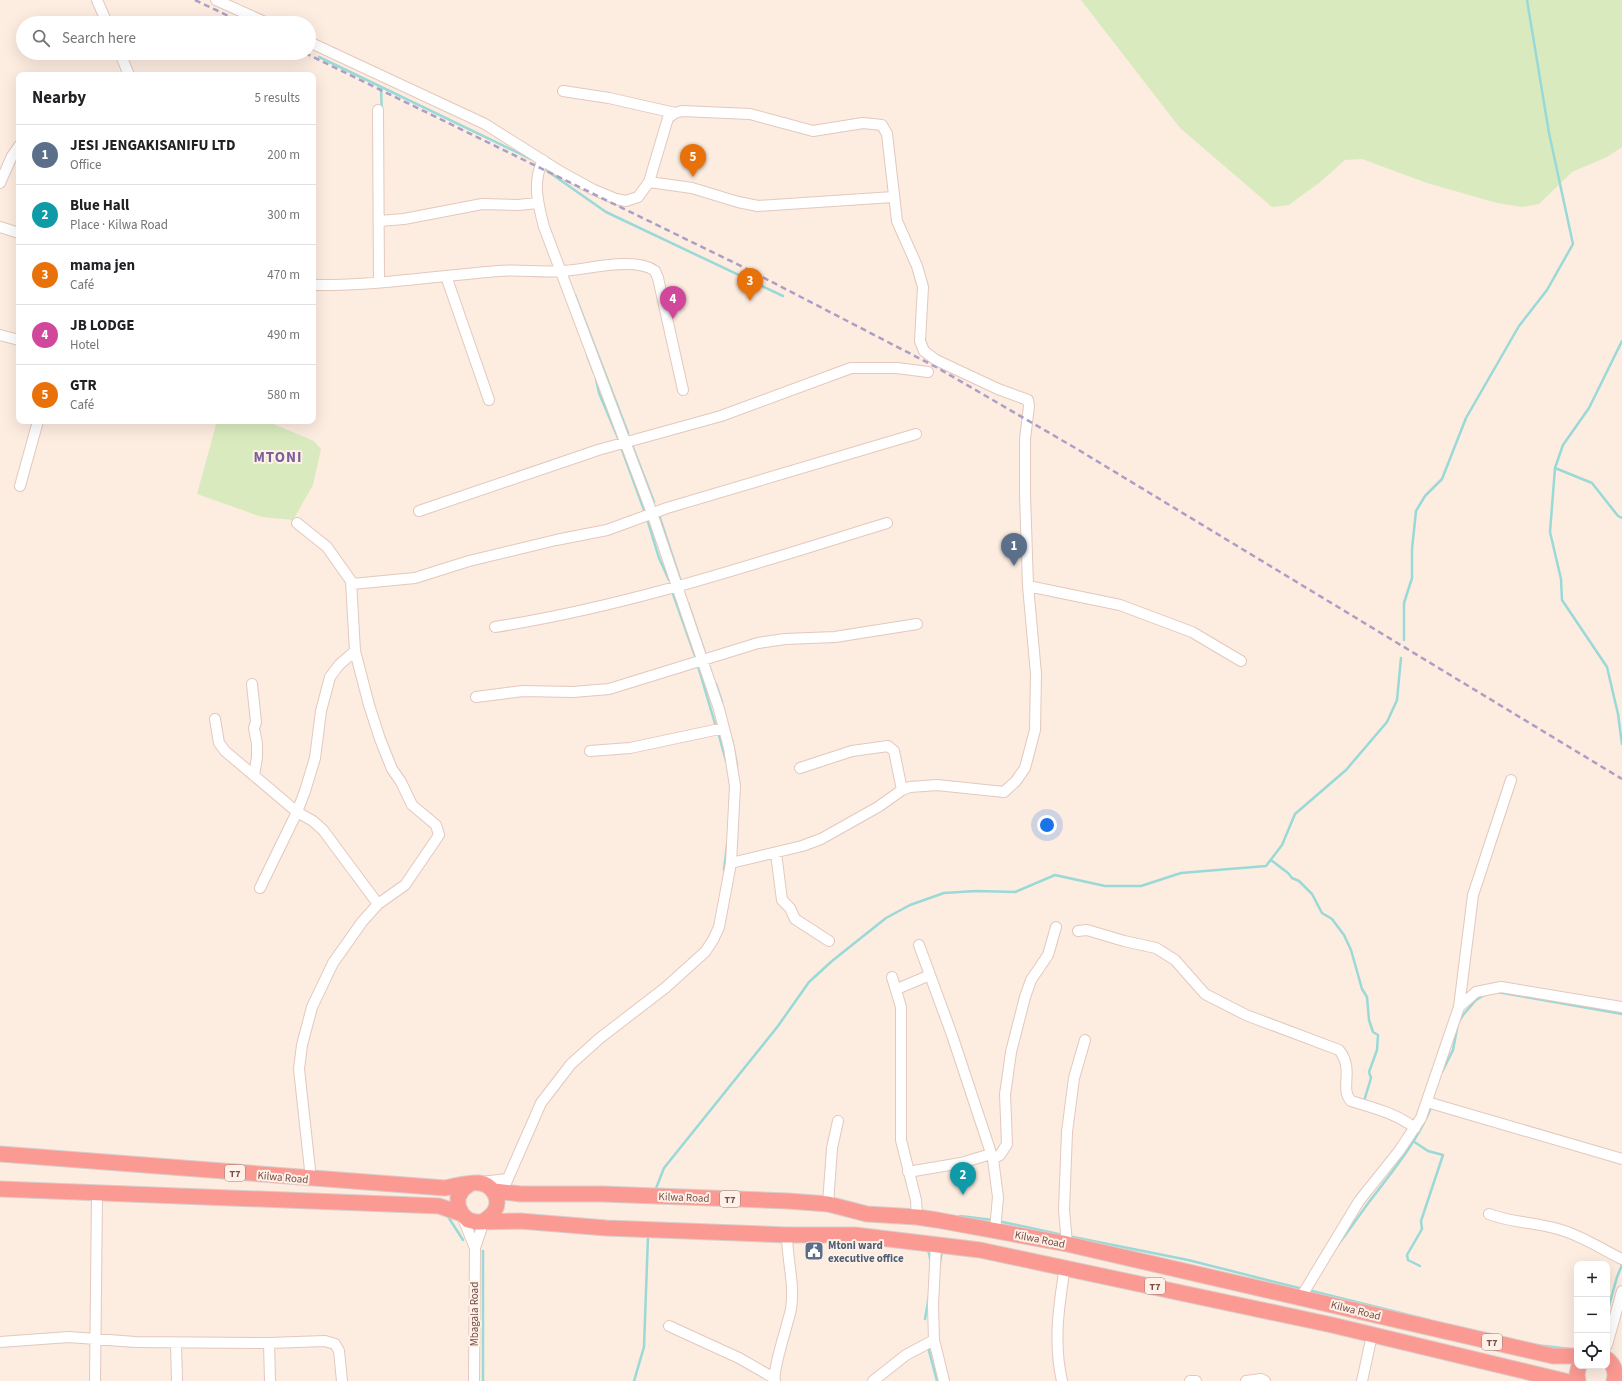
<!DOCTYPE html>
<html lang="en">
<head>
<meta charset="utf-8">
<style>
  body { margin:0; font-family:"Source Sans 3",sans-serif; background:#f6f6f6; color:#202124 }
  .controls { position:absolute; right:12px; bottom:12px; display:grid; overflow:hidden; border-radius:8px; box-shadow:0 4px 16px #0002 }
  .controls button { width:36px; height:36px; display:grid; place-items:center; padding:0; border:0; border-bottom:1px solid #e0e0e0; background:#fff; color:#202124; font:20px sans-serif }
  .you { position:absolute; left:1047px; top:825px; width:14px; height:14px; margin:-10px; border:3px solid #fff; border-radius:50%; background:#1a73e8; box-shadow:0 0 0 6px #1a73e833 }
  .badge { display:grid; place-items:center; width:26px; height:26px; border-radius:50%; background:#d93025; color:#fff; font-size:13px; font-weight:700 }
  .pin { position:absolute; translate:-50% -33px; filter:drop-shadow(0 1px 2px #0008) }
  .pin::after { content:''; position:absolute; top:21px; width:14px; height:12px; background:inherit; clip-path:polygon(0 0,100% 0,50% 100%) }
  .list { margin:0; padding:0; list-style:none }
  h2 { display:flex; justify-content:space-between; align-items:center; height:52px; margin:0; padding:0 16px; font-size:17px }
  h2 small { font-size:13px; font-weight:400; color:#757577 }
  .list li { display:grid; grid-template-columns:26px 1fr auto; gap:12px; align-items:center; box-sizing:border-box; height:60px; padding:0 16px; border-top:1px solid #e0e0e0 }
  .list b { display:block; font-size:15px; white-space:nowrap }
  .list p { margin:0; font-size:13px; white-space:nowrap; color:#757577 }
  .list em { font-size:13px; font-style:normal; color:#757577 }
  .icon { flex:none; width:22px; height:22px; fill:none; stroke:currentColor; stroke-width:2; stroke-linecap:round; stroke-linejoin:round }
  .map { position:relative; flex:none; width:1622px; height:1381px; overflow:hidden }
  .search { position:absolute; background:#fff; box-shadow:0 4px 16px #0002; left:16px; top:16px; width:300px; height:44px; display:flex; align-items:center; gap:10px; box-sizing:border-box; padding:0 14px; border-radius:22px; color:#757577; font-size:15px }
  .panel { position:absolute; background:#fff; box-shadow:0 4px 16px #0002; left:16px; top:72px; width:300px; height:352px; border-radius:8px }
  .map>svg:first-child { display:block }
  .green { fill:#d9ebbe }
  .lines { fill:none; stroke-linecap:round; stroke-linejoin:round }
  .stream { stroke:#99d9d7; stroke-width:2.5 }
  .minor-casing { stroke:#e3c8be; stroke-width:12 }
  .highway-casing { stroke:#d8cdcb; stroke-width:17 }
  .minor { stroke:#fff; stroke-width:10 }
  .highway { stroke:#fb9a93; stroke-width:15 }
  .rail { stroke:#ac9fc6; stroke-width:2.5; stroke-dasharray:6 4; stroke-linecap:butt }
  .labels { text-anchor:middle; stroke-width:4; stroke-linejoin:round; paint-order:stroke }
  .shield { fill:#fff1e7; stroke:#9e7f76; stroke-width:1 }
  .shield-label { font-size:10px; font-weight:bold; fill:#754e46 }
  .street-label { font-size:11px; fill:#754e46; stroke:#fff1e7 }
  .service-label { font-size:11px; font-weight:bold; fill:#4e5e75; stroke:#fff1e7; text-anchor:start }
  .district-label { font-size:15px; font-weight:bold; letter-spacing:1px; fill:#7b6199; stroke:#fff1e7 }
</style>
</head>
<body>
<div class="map">
<svg width="1622" height="1381" viewBox="0 0 1622 1381">
  <rect width="100%" height="100%" fill="#fdece0"/>
  <path class="green" d="M1081,0h541v147l-15,10 -35,15 -33,32 -17,3 -25,-4 -70,-20 -65,-24 -17,1 -26,23 -30,22 -17,2 -92,-79z
    M217,421h49l48,20 7,8 -8,36 -20,35 -31,-3 -65,-23z"/>
  <g class="lines">
    <path class="stream" d="M319,57l212,102
      M381,87l1,29
      M543,168l63,44 177,84
      M575,295l53,138
      M1622,341l-33,67 -26,37 -8,23 -5,64 11,47 1,21 45,67 11,47 4,30
      M587,355l7,18
      M596,379l3,14 19,45
      M632,445l22,57
      M621,447l23,63
      M1555,468l37,15 26,33 4,2
      M659,515l21,64
      M648,522l11,36 10,22
      M672,591l23,65
      M688,603l16,47
      M1404,640v-37l8,-25v-29l4,-38 9,-15 17,-17 24,-61 53,-92 28,-36 26,-46 -24,-111 -22,-133
      M698,666l18,61
      M716,684l6,18
      M718,732l8,29
      M732,740l5,25
      M1271,860l17,13 4,5 7,3 13,13 10,19 10,6 12,16 7,15 11,39 5,8 2,23 4,12 5,3 -1,15 -8,22 2,6 -7,23
      M724,870l3,-25
      M1497,992l125,22
      M1442,1072l11,-22 5,-27 5,-8 13,-15 10,-6
      M1413,1141l15,10 15,4 -22,66 1,8 -15,26 1,5 12,6
      M655,1191l9,-23 114,-142 31,-44 23,-21 54,-43 24,-13 34,-12 32,-2 39,1 40,-17 50,11h36l40,-13 85,-7 16,-21 13,-31 51,-44 41,-48 10,-22 4,-42
      M447,1215l16,25
      M960,1216l33,4
      M998,1221l65,14
      M1068,1236l120,24 115,29
      M1337,1246c11,-14 21,-29 32,-44 23,-30 49,-61 63,-97
      M928,1249l3,14
      M483,1251v130
      M939,1268l3,-17
      M1308,1290l121,30
      M1607,1313l10,-36 5,-12
      M925,1319l4,-23
      M1536,1345l34,4
      M928,1347l9,34
      M634,1381l10,-34 4,-111"/>
    <g class="minor-casing">
      <path id="minor" d="M97,0l10,23
        M216,0l51,23
        M309,42l176,82 76,48 31,17 24,10 10,2 12,-4 11,-15 19,-64 7,-5 7,-2 68,3 63,17 50,-8 19,2 5,9 10,87 20,45 6,21 -3,54 4,10 12,9 62,29 30,11 1,6 -4,33v55l3,92 8,88 -1,56 -10,38 -9,13 -12,11 -67,-7 -27,2 -8,3 -24,17 -57,32 -19,7 -71,17
        M120,53l9,22
        M563,91l46,7 66,15
        M378,110l1,172
        M649,182l43,6 46,14 20,4 135,-9
        M0,183l12,-27 7,-10
        M379,221l25,-2 78,-15 36,1 20,-2
        M0,227l19,6
        M446,276l43,124
        M313,285c62,1 124,-9 185,-14 22,-2 43,2 64,0 24,-1 73,-15 93,0l3,7 25,112
        M0,335l19,5
        M20,486l18,-65
        M419,511l179,-61 123,-34 130,-48h46l31,4
        M297,523l30,24 24,34 4,70 14,54 11,34 12,30 9,13 11,23 24,20 3,10 -34,50 -27,19 -16,18 -29,41 -21,44 -10,38 -3,24 12,110
        M352,584l63,-6 54,-17 87,-21 51,-10 60,-22 249,-74
        M1028,586l92,19 72,27 49,29
        M495,627c134,-21 262,-64 392,-104
        M252,684l4,38 -2,6 3,16v13l-3,19
        M476,697l47,-6 50,1 36,-3 149,-46 27,-4 50,-2 82,-13
        M215,719l4,24 6,8 72,61 16,9 10,9 55,74
        M590,751l40,-3 94,-20
        M800,768l52,-17 36,-5 6,5 8,39
        M776,853l6,47 8,8 5,11 34,22
        M260,888l37,-76 8,-21 10,-33 6,-47 9,-34 9,-12 16,-14
        M1078,931l9,-1 37,11 32,7 19,12 30,34 41,21 93,35c16,20 0,38 12,51 23,7 44,12 64,27
        M919,945l33,90 41,124 5,38 -3,33
        M892,977l9,30v133l15,60 1,17
        M897,989l33,-14
        M1459,1007l17,-15 25,-5 121,20
        M1427,1102l195,57
        M993,1159l7,-4 7,-11 -2,-50 2,-13 4,-29 14,-55 6,-17 17,-25 8,-28
        M908,1172l53,-9 30,-9
        M481,1182l27,-3
        M502,1192l39,-89 30,-39 29,-26 65,-50 40,-36 8,-12 6,-13 12,-64 4,-77 -6,-38 -10,-39 -67,-196 -108,-286c-6,-23 -12,-45 -1,-67
        M828,1204l4,-56 6,-27
        M1489,1214c22,9 46,8 69,15 23,6 43,20 64,30
        M462,1216l13,32
        M936,1244l-3,61 1,35 10,41
        M1067,1244l-3,-34 3,-78 7,-54 11,-38
        M1301,1297l58,-96 40,-50 22,-33 38,-111 14,-112 38,-115
        M669,1326l70,32 35,20
        M0,1342l69,-5 66,5 134,1 56,-2 10,3 4,7 3,30
        M176,1343l1,38
        M269,1343l1,38
        M1607,1345l15,-54
        M95,1381l2,-187
        M474,1381l1,-133 9,-27
        M775,1381c-3,-11 13,-57 16,-72 4,-25 -4,-49 -4,-74
        M873,1381l33,-26 28,-15
        M1062,1381c-9,-39 -3,-76 3,-115
        M1190,1381h6
        M1246,1381l15,-2 4,2
        M1362,1381l10,-46"/>
    </g>
    <g class="highway-casing">
      <path id="highway" d="M0,1154l445,34c10,-2 23,-6 34,-5 13,1 22,16 16,27 -2,5 -7,8 -11,11
        M470,1184l-7,5 -5,8v9l4,8 6,6 8,2 44,-1 86,7 181,7h68l125,15 352,75 233,56
        M0,1189l439,17 23,8
        M494,1191l27,3h81l186,7 40,3 39,10 50,3 20,3 130,24 486,112h24
        M1607,1359c7,6 10,13 7,22
        M1578,1381l-1,-7 2,-8"/>
    </g>
    <use href="#minor" class="minor"/>
    <use href="#highway" class="highway"/>
    <path class="rail" d="M195,0l48,23
      M305,53l440,215 191,99 141,82 545,330"/>
  </g>
  <defs>
    <g id="civic-square" transform="scale(1)"><rect x="-9" y="-9" width="18" height="18" rx="4" fill="#5c6f8a" stroke="#fff1e7"/><path d="M-.6-6.5H3V-4.5H.6V-3L4-1V1h2V6H-6V1h2V-1L-.6-3ZM-1.2 2.5V6h2.4V2.5Z" fill="#fff"/></g>
  </defs>
  <g fill-rule="evenodd">
    <use href="#civic-square" x="814" y="1251"/>
  </g>
  <g class="labels">
    <g class="shield">
      <rect x="225" y="1165" width="20" height="16" rx="3"/>
      <rect x="720" y="1191" width="20" height="16" rx="3"/>
      <rect x="1145" y="1278" width="20" height="16" rx="3"/>
      <rect x="1482" y="1334" width="20" height="16" rx="3"/>
    </g>
    <g class="shield-label">
      <text x="235" y="1177">T7</text>
      <text x="730" y="1203">T7</text>
      <text x="1155" y="1290">T7</text>
      <text x="1492" y="1346">T7</text>
    </g>
    <g class="street-label">
      <text transform="translate(283 1177) rotate(5)" y="4">Kilwa Road</text>
      <text transform="translate(684 1197) rotate(2)" y="4">Kilwa Road</text>
      <text transform="translate(1040 1239) rotate(11)" y="4">Kilwa Road</text>
      <text transform="translate(1356 1310) rotate(14)" y="4">Kilwa Road</text>
      <text transform="translate(474 1314) rotate(-90)" y="4">Mbagala Road</text>
    </g>
    <g class="service-label">
      <text x="828" y="1249">Mtoni ward<tspan x="828" dy="13">executive office</tspan></text>
    </g>
    <g class="district-label">
      <text x="278" y="462">MTONI</text>
    </g>
  </g>
</svg>
<div class="controls">
<button>+</button>
<button>−</button>
<button><svg class="icon" aria-label="locate" viewBox="0 0 24 24"><circle cx="12" cy="12" r="6"/><path d="M12 2v4M12 18v4M2 12h4M18 12h4"/></svg></button>
</div>
<div class="you"></div>
<div class="pin badge" style="left:1014px;top:566px;background:#5c6f8a">1</div>
<div class="pin badge" style="left:963px;top:1195px;background:#0f9aa8">2</div>
<div class="pin badge" style="left:750px;top:301px;background:#e8710a">3</div>
<div class="pin badge" style="left:673px;top:319px;background:#d1479c">4</div>
<div class="pin badge" style="left:693px;top:177px;background:#e8710a">5</div>
<div class="search"><svg class="icon" aria-label="search" viewBox="0 0 24 24"><circle cx="10" cy="10" r="6"/><path d="M15 15l6 6"/></svg>Search here</div>
<section class="panel">
<h2>Nearby<small>5 results</small></h2>
<ul class="list">
<li><span class="badge" style="background:#5c6f8a">1</span><div><b>JESI JENGAKISANIFU LTD</b><p>Office</p></div><em>200 m</em></li>
<li><span class="badge" style="background:#0f9aa8">2</span><div><b>Blue Hall</b><p>Place · Kilwa Road</p></div><em>300 m</em></li>
<li><span class="badge" style="background:#e8710a">3</span><div><b>mama jen</b><p>Café</p></div><em>470 m</em></li>
<li><span class="badge" style="background:#d1479c">4</span><div><b>JB LODGE</b><p>Hotel</p></div><em>490 m</em></li>
<li><span class="badge" style="background:#e8710a">5</span><div><b>GTR</b><p>Café</p></div><em>580 m</em></li>
</ul>
</section>
</div>
</body>
</html>
